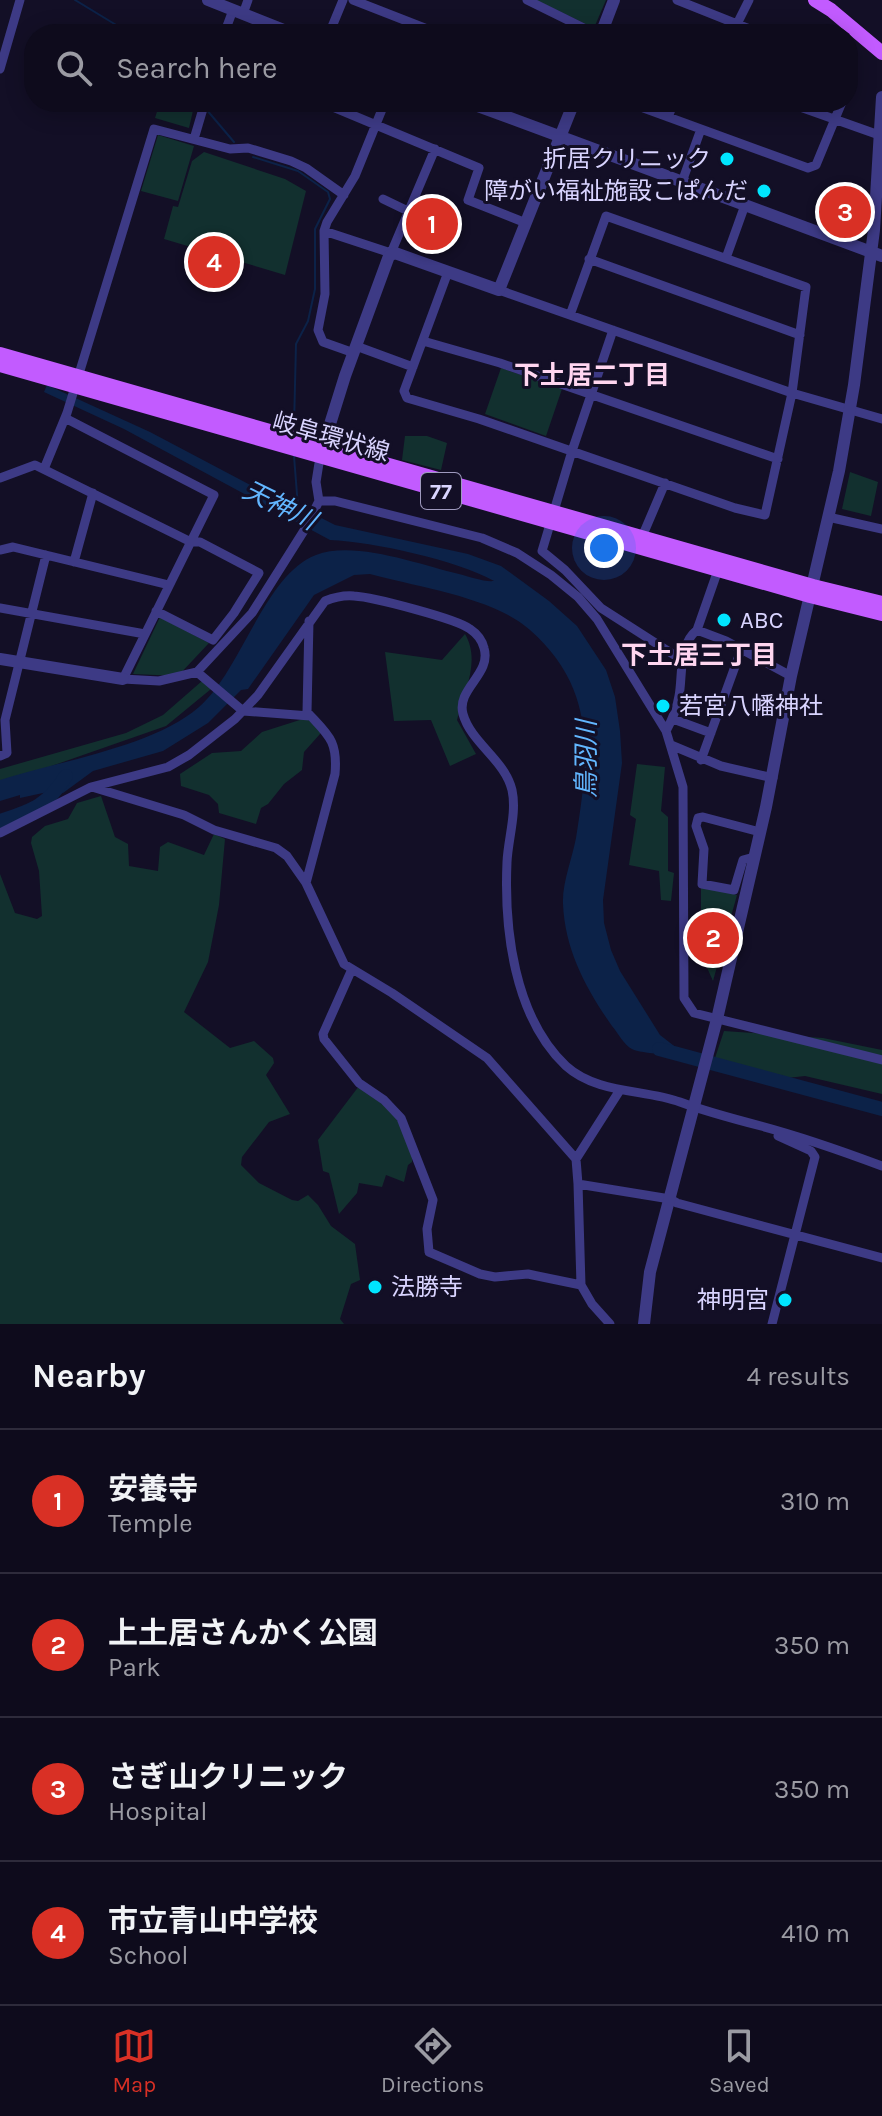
<!DOCTYPE html>
<html lang="en">
<head>
<meta charset="utf-8">
<style>
  body { margin:0; font-family:Karla,"Noto Sans JP",sans-serif; background:#171425; color:#f1f3f6 }
  .you { position:absolute; left:604px; top:548px; width:28px; height:28px; margin:-20px; border:6px solid #fff; border-radius:50%; background:#1a73e8; box-shadow:0 0 0 12px #1a73e833 }
  .badge { display:grid; place-items:center; width:52px; height:52px; border-radius:50%; background:#d93025; color:#fff; font-size:26px; font-weight:700 }
  .pin { position:absolute; translate:-50% -50%; border:4px solid #fff; box-shadow:0 2px 8px #0006 }
  .list { margin:0; padding:0; list-style:none }
  h2 { display:flex; justify-content:space-between; align-items:center; height:104px; margin:0; padding:0 32px; font-size:34px }
  h2 small { font-size:26px; font-weight:400; color:#9b9ba3 }
  .list li { display:grid; grid-template-columns:52px 1fr auto; gap:24px; align-items:center; box-sizing:border-box; height:144px; padding:0 32px; border-top:2px solid #2e2b3b }
  .list b { display:block; font-size:30px; white-space:nowrap }
  .list p { margin:0; font-size:26px; white-space:nowrap; color:#9b9ba3 }
  .list em { font-size:26px; font-style:normal; color:#9b9ba3 }
  .icon { flex:none; width:44px; height:44px; fill:none; stroke:currentColor; stroke-width:2; stroke-linecap:round; stroke-linejoin:round }
  .map { position:relative; flex:none; width:882px; height:1324px; overflow:hidden }
  .search { position:absolute; background:#0e0b1c; box-shadow:0 4px 20px #0003; left:24px; right:24px; top:24px; height:88px; display:flex; align-items:center; gap:20px; box-sizing:border-box; padding:0 28px; border-radius:32px; color:#9b9ba3; font-size:30px }
  .sheet { height:680px; background:#0e0b1c }
  nav { display:flex; justify-content:space-around; align-items:center; box-sizing:border-box; height:112px; border-top:2px solid #2e2b3b; background:#0e0b1c; font-size:22px; color:#9b9ba3 }
  nav a { display:grid; justify-items:center; gap:4px }
  nav .on { color:#d93025 }
  .map>svg:first-child { display:block }
  .green { fill:#12302f }
  .water { fill:#0c2248 }
  .lines { fill:none; stroke-linecap:round; stroke-linejoin:round }
  .stream { stroke:#0c2248; stroke-width:2 }
  .river { stroke:#0c2248; stroke-width:14 }
  .minor { stroke:#3d3a85; stroke-width:9 }
  .tertiary { stroke:#3d3a85; stroke-width:12 }
  .primary { stroke:#c25bff; stroke-width:14 }
  .poi-dot { fill:#00e5ff; stroke:#130f26; stroke-width:3 }
  .labels { text-anchor:middle; stroke-width:6; stroke-linejoin:round; paint-order:stroke }
  .shield { fill:#130f26; stroke:#9e99be; stroke-width:2 }
  .shield-label { font-size:22px; font-weight:bold; fill:#d9d4ff }
  .poi-label { font-size:24px; fill:#d9d4ff; stroke:#130f26; text-anchor:end }
  .street-label { font-size:24px; fill:#d9d4ff; stroke:#130f26 }
  .neighbourhood-label { font-size:26px; font-weight:bold; fill:#ffd6f0; stroke:#130f26 }
  .water-label { font-size:26px; font-style:italic; fill:#62b6ff; stroke:#130f26 }
</style>
</head>
<body>
<div class="map">
<svg width="882" height="1324" viewBox="0 0 882 1324">
  <rect width="100%" height="100%" fill="#130f26"/>
  <path class="green" d="M536,0h70l-12,28z
    M160,102h35l-6,26 -34,-10z
    M158,135l36,11 -16,55 -37,-10z
    M204,152l81,27 21,12 -21,84 -121,-36 9,-33 5,1 14,-46z
    M501,368l61,21 -16,47 -61,-22z
    M405,436h22l20,7 -6,27 -39,-10z
    M850,472l28,10 -7,34 -29,-7z
    M160,617l49,26 -31,33 -45,-2z
    M465,634c16,27 -1,58 -8,86l19,34 -26,12 -19,-46 -37,1 -9,-69 57,8z
    M202,681l9,8 -45,37 -166,58v-15l126,-36 37,-18z
    M306,718l15,13 -1,3 -16,18 -2,18 -18,14 -16,20 -7,4 -5,16 -37,-11 -1,-9 -9,-9 -28,-9 -1,-12 32,-21 29,-2 21,-19z
    M637,764l28,3 -4,44 7,6v54l6,2 -3,28 -10,-1 -2,-29 -30,-6 7,-46 -6,-4z
    M101,796l14,41 13,7 1,22 29,5 2,-24 8,-5 36,13 10,-21 11,5 -6,66 -11,57 -24,50 46,36 24,-7 19,17 1,5 -8,12 24,39 -21,8 -27,35 -1,8 18,18 33,17 6,1 10,-6 10,10 13,21 24,18 5,36 -9,4 -11,35 4,5h-344v-450l15,39 22,6 5,-3 -3,-45 -8,-28 1,-6 13,-11 23,-7 9,-16z
    M701,886l36,9 -24,86 -12,-27z
    M724,1031l99,7 59,12v44l-77,-18 -18,2 -73,-17z
    M359,1086l36,27 17,41v8l-4,3 -4,17 -18,-7 -4,12 -23,-4 -2,10 -18,21 -10,-41 -6,-2 -5,-31z"/>
  <path class="water" d="M47,385l103,47 119,63 25,9 41,21 133,29 33,12 48,35 28,25 29,44 9,27 5,34 2,32 -19,137 1,23 7,27 9,21 40,64 18,14 14,7c-12,-1 -51,-2 -60,-7 -8,-4 -14,-16 -20,-23 -26,-37 -47,-76 -49,-122 -1,-21 9,-45 13,-66 13,-81 21,-149 -46,-208 -37,-33 -113,-43 -160,-56l-16,1 -40,20 -66,94 -7,1 -33,33 -45,28 -70,20 -30,22 -11,-2 -32,7v-3l-20,6v-21c59,-19 153,-33 199,-73 43,-37 65,-132 117,-152 39,-15 104,10 143,19 11,3 25,8 35,7 -38,-21 -120,-39 -164,-41l-206,-111 -80,-37z"/>
  <g class="lines">
    <path class="stream" d="M75,0l56,34
      M206,109l28,33
      M253,157l45,14 30,21 2,7 -15,30v60l-7,32 -12,23 -2,82
      M294,456l4,51"/>
    <path class="river" d="M0,821c33,-11 47,-15 66,-45
      M659,1049l223,60"/>
    <path class="minor" d="M353,0l87,34
      M527,0l69,34
      M677,0l85,34
      M243,14l5,-14
      M224,34l9,-24
      M329,34l14,-34
      M732,34l17,-34
      M0,69l20,-69
      M848,70l4,7 -4,9
      M321,102l158,66 -11,32 58,23
      M627,102l181,66 8,-3 26,-63
      M786,102l93,33
      M668,117l6,-15
      M194,139l11,-37
      M682,182l19,-53
      M383,199l27,13
      M324,231l67,22 44,-104
      M726,258l19,-53
      M589,259l211,76
      M448,272l-44,119 3,7 72,21 256,89 30,7 27,-122 14,-106 -200,-71 -36,99
      M499,290l293,103 90,26
      M613,330l-41,121 -30,100 23,19 36,38 81,52
      M423,341l77,22 278,96
      M356,346l57,21
      M354,353l-31,-11 -5,-12 7,-36 -1,-63 3,-9 28,-46 30,-74
      M65,418l149,77 -91,184 36,2 38,-9 55,-59 53,-84 14,-28 -3,-19 4,-25
      M44,469l23,-56 87,-284 76,20 18,-1 43,13 15,7 38,27
      M0,478l35,-13 156,77h9l59,31 -25,40 -21,27 -57,-29
      M319,501h16l147,37 35,15 34,22 27,22 19,22 69,112 17,56 1,211 10,15 188,47
      M828,517l54,12
      M642,537l23,-54
      M0,550l13,-3 156,38
      M74,562l19,-69
      M0,608l145,26
      M697,630l29,11 65,35
      M197,672l46,39 67,5
      M673,719l38,14
      M666,731c6,-11 11,-22 13,-35 4,-21 -1,-51 18,-66l21,-60
      M671,745l50,21 52,12
      M0,756l7,-3 -2,-33 41,-165
      M701,760l40,-110
      M92,787l92,28 30,15 62,18 11,8 19,27 38,81 48,29 95,65 89,101
      M0,833l91,-46 77,-20 21,-12 46,-36 23,-24 67,-94c10,-4 18,-6 29,-5 19,1 103,23 116,33 6,4 12,11 14,19 8,26 -28,41 -21,66 8,29 42,46 49,76 5,23 -4,49 -5,72 -3,67 7,155 59,204 31,28 78,23 114,36 27,10 54,17 81,24 41,11 81,25 121,40
      M754,857l-11,3 -9,30 -32,-6 2,-35 -8,-23 2,-8 5,-1 57,15
      M306,883l29,-109c3,-34 -7,-39 -28,-62l2,-91
      M352,969l-29,65 1,5 35,44 25,17 17,18 32,82 -6,29 2,23 51,22 15,3 33,-3 53,11
      M578,1184l92,15 7,4 205,55
      M610,1324l-18,-20 -11,-19 -3,-101 -2,-25 44,-69
      M772,1324l43,-167 -4,-6 -33,-15"/>
    <path class="tertiary" d="M208,0l86,34
      M601,34l13,-34
      M467,102l415,154
      M321,453l24,-77 44,-120 6,-3 104,37 75,-188
      M0,659l123,20
      M644,1324l6,-52 67,-253 49,-212 25,-131 48,-205 15,-86 20,-155 8,-133"/>
    <path class="primary" d="M815,0l16,10 51,43
      M0,354l813,232 69,17
      M0,365l810,231 72,18"/>
  </g>
  <g class="poi-dot">
    <circle cx="727" cy="159" r="8"/>
    <circle cx="764" cy="191" r="8"/>
    <circle cx="724" cy="620" r="8"/>
    <circle cx="663" cy="706" r="8"/>
    <circle cx="375" cy="1287" r="8"/>
    <circle cx="785" cy="1300" r="8"/>
  </g>
  <g class="labels">
    <rect class="shield" x="421" y="473" width="40" height="36" rx="6"/>
    <g class="shield-label">
      <text x="441" y="499">77</text>
    </g>
    <g class="poi-label">
      <text x="711" y="167">折居クリニック</text>
      <text x="748" y="199">障がい福祉施設こぱんだ</text>
      <text x="740" y="628" text-anchor="start">ABC</text>
      <text x="679" y="714" text-anchor="start">若宮八幡神社</text>
      <text x="391" y="1295" text-anchor="start">法勝寺</text>
      <text x="769" y="1308">神明宮</text>
    </g>
    <g class="street-label">
      <text transform="translate(331 437) rotate(16)" y="8">岐阜環状線</text>
    </g>
    <g class="neighbourhood-label">
      <text x="592" y="384">下土居二丁目</text>
      <text x="699" y="664">下土居三丁目</text>
    </g>
    <g class="water-label">
      <text transform="translate(280 505) rotate(26)" y="9">天神川</text>
      <text transform="translate(586 759) rotate(-90)" y="9">鳥羽川</text>
    </g>
  </g>
</svg>
<div class="you"></div>
<div class="pin badge" style="left:432px;top:224px">1</div>
<div class="pin badge" style="left:713px;top:938px">2</div>
<div class="pin badge" style="left:845px;top:212px">3</div>
<div class="pin badge" style="left:214px;top:262px">4</div>
<div class="search"><svg class="icon" aria-label="search" viewBox="0 0 24 24"><circle cx="10" cy="10" r="6"/><path d="M15 15l6 6"/></svg>Search here</div>
</div>
<section class="sheet">
<h2>Nearby<small>4 results</small></h2>
<ul class="list">
<li><span class="badge">1</span><div><b>安養寺</b><p>Temple</p></div><em>310 m</em></li>
<li><span class="badge">2</span><div><b>上土居さんかく公園</b><p>Park</p></div><em>350 m</em></li>
<li><span class="badge">3</span><div><b>さぎ山クリニック</b><p>Hospital</p></div><em>350 m</em></li>
<li><span class="badge">4</span><div><b>市立青山中学校</b><p>School</p></div><em>410 m</em></li>
</ul>
</section>
<nav>
<a class="on"><svg class="icon" aria-label="map" viewBox="0 0 24 24"><path d="M3 6l6-2 6 2 6-2v14l-6 2-6-2-6 2zM9 4v14M15 6v14"/></svg>Map</a>
<a><svg class="icon" aria-label="directions" viewBox="0 0 24 24"><path d="M12 3l9 9-9 9-9-9zM9 14v-3h6M13 9l2 2-2 2"/></svg>Directions</a>
<a><svg class="icon" aria-label="saved" viewBox="0 0 24 24"><path d="M7 4h10v16l-5-4-5 4z"/></svg>Saved</a>
</nav>
</body>
</html>
